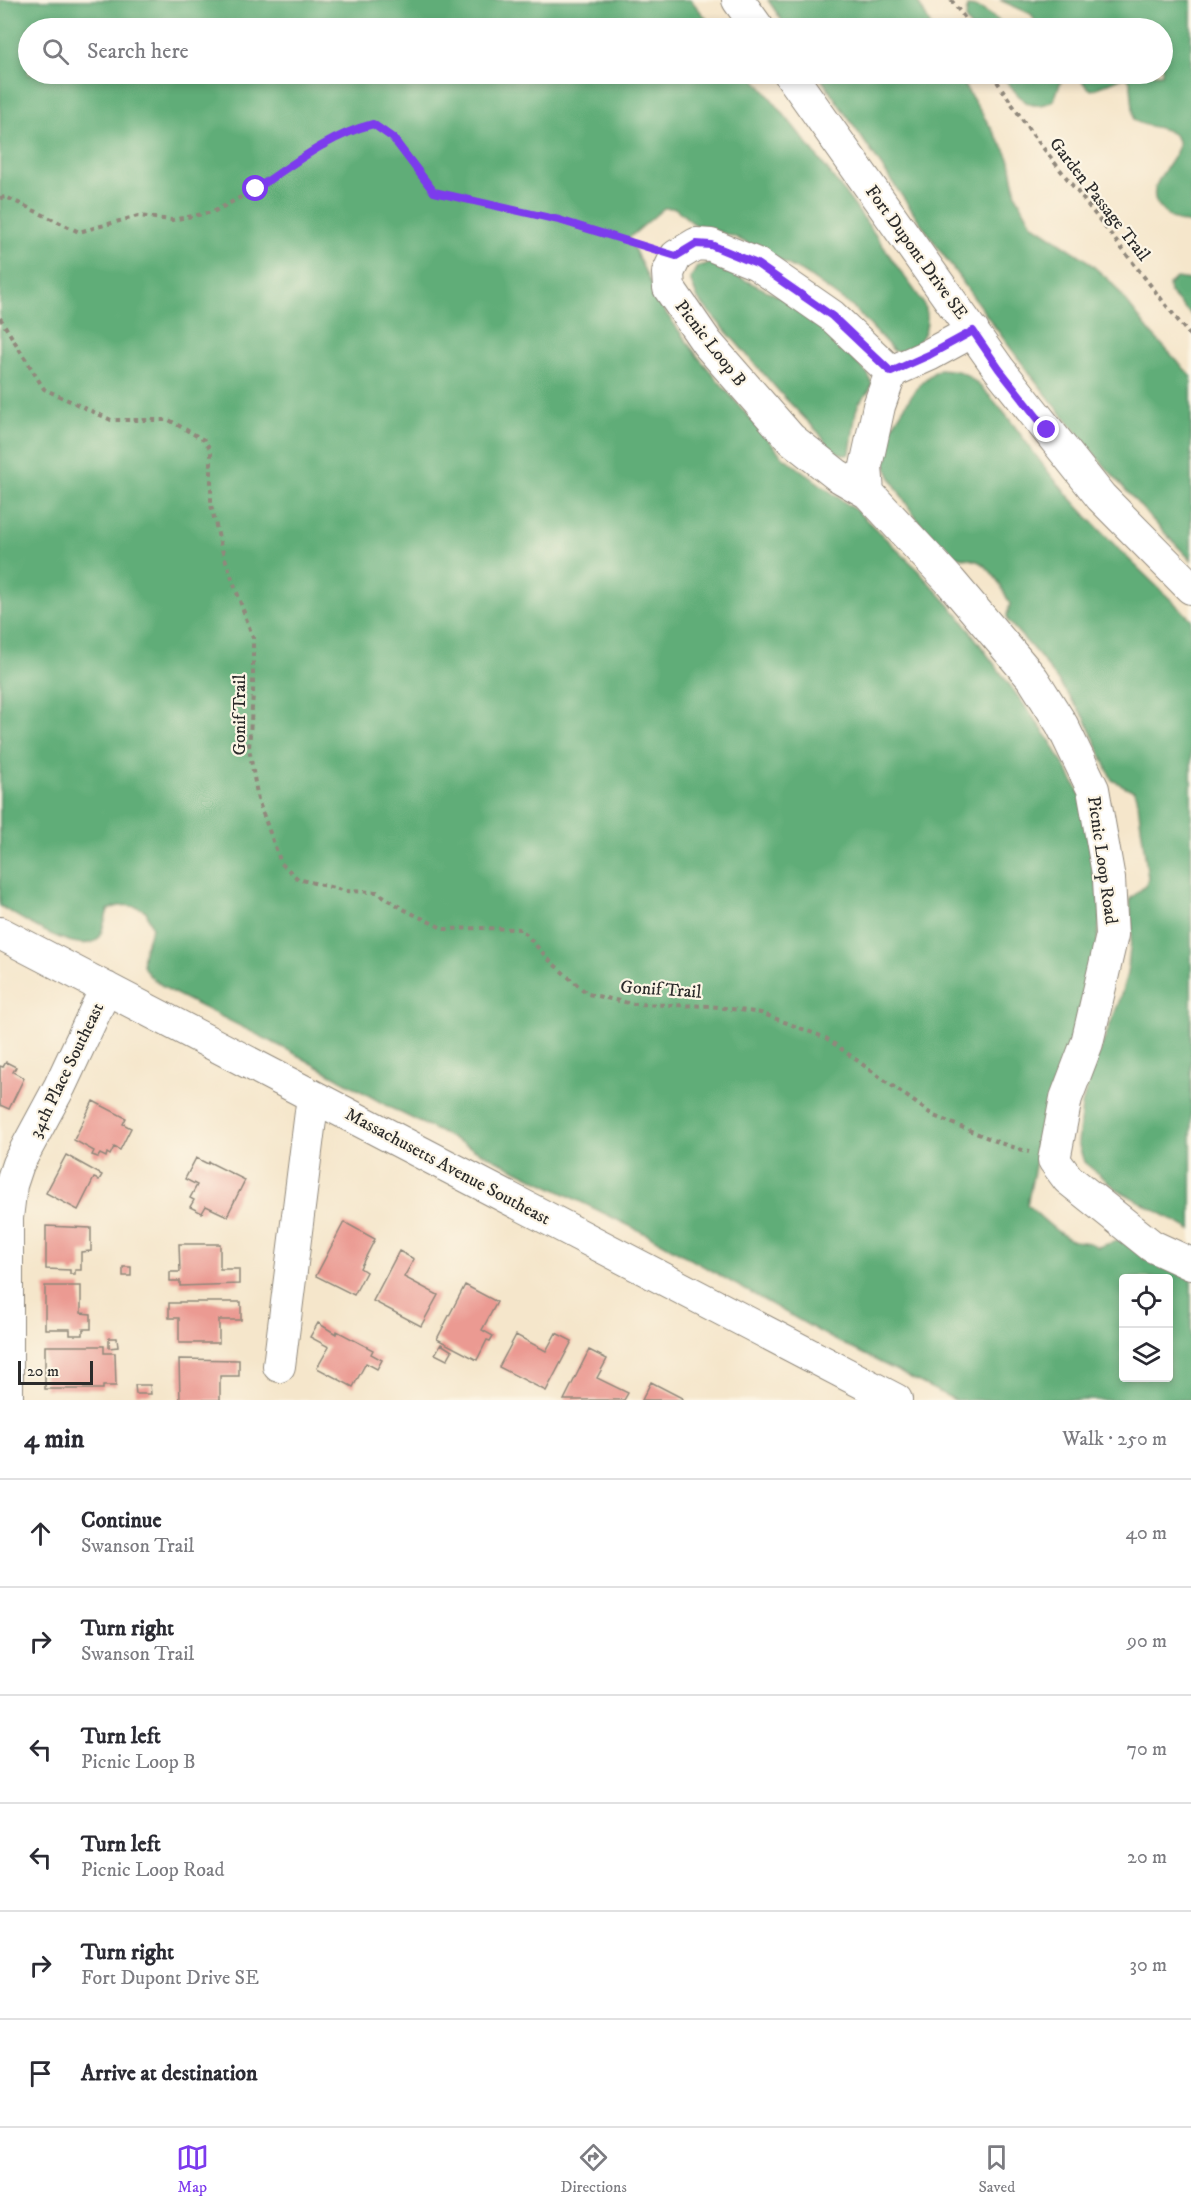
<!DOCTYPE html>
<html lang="en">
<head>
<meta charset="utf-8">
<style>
  body { margin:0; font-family:"IM FELL DW Pica",serif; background:#f2f2f3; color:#2b2b33 }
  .controls { position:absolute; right:18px; bottom:18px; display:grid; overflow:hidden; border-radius:6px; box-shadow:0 3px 9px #0003 }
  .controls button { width:54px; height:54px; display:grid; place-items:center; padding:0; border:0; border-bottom:2px solid #e1e1e2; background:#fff; color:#2b2b33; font:30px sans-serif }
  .scale { position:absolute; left:18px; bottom:15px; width:75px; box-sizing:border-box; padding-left:6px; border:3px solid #2b2b2b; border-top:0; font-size:16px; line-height:21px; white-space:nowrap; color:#2b2b2b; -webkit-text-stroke:4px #fcf5e5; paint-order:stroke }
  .stop { position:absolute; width:18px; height:18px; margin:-14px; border:4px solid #7c3aed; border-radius:50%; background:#fff }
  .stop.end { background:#7c3aed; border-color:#fff; box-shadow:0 2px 6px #0008 }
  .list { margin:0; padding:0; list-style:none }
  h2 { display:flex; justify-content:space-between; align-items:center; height:78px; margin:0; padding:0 24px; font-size:26px }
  h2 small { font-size:20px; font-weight:400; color:#7c7c81 }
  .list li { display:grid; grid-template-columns:39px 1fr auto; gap:18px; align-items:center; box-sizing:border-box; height:108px; padding:0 24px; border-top:2px solid #e1e1e2 }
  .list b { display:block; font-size:22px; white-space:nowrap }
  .list p { margin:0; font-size:20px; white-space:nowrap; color:#7c7c81 }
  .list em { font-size:20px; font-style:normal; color:#7c7c81 }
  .icon { flex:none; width:33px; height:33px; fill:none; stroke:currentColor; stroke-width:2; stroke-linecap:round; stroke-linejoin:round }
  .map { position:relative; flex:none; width:1191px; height:1400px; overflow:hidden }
  .search { position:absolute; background:#fff; box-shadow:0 3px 9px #0003; left:18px; right:18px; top:18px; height:66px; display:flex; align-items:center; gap:15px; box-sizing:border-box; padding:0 21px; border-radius:33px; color:#7c7c81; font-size:22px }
  .sheet { height:726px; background:#fff }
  nav { display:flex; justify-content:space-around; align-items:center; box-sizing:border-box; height:84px; border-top:2px solid #e1e1e2; background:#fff; font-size:16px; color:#7c7c81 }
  nav a { display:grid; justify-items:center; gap:3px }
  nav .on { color:#7c3aed }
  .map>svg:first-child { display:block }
  .forest { fill:#60ad78; stroke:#466c52; stroke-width:1.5; fill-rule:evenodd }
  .building { fill:#eb9a92 }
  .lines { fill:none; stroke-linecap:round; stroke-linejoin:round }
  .minor-casing { stroke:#90887b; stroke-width:34 }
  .path { stroke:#90887b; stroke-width:4; stroke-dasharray:4.5 4.5; stroke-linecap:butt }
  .minor { stroke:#fff; stroke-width:32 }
  .route { stroke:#7c3aed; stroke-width:8 }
  .labels { text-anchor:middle; stroke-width:4.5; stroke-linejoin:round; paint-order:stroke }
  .street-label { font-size:18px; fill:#2b2b2b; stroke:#fcf5e5 }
</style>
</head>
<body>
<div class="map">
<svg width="1191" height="1400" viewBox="0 0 1191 1400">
  <rect width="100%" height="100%" fill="#fcf5e5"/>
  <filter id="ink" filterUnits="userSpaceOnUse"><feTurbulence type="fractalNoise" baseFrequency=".0167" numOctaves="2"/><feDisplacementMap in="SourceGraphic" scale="12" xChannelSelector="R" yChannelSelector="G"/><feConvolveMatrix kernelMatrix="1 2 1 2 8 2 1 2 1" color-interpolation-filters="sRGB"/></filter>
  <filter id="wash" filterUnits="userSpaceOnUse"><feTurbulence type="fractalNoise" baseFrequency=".008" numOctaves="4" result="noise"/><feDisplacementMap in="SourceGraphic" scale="24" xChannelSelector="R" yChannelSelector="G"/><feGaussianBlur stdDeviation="1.35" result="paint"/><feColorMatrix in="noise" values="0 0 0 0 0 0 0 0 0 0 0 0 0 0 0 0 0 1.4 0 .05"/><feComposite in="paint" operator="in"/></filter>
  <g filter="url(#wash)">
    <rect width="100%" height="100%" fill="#f5e6cb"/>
    <path class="forest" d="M0,0h691l23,28h-686v46h723c51,62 102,126 147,194 7,10 25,31 28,42 4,20 -4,31 -19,43l-13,-2 -39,-42 -49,-35 -71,-37 -41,-13 -19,-16h-11l-35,30 34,71 35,48 84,99 76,56 54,52 47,52 90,123 33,58 19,115 -5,42 -38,133 -17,50 -14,68c12,10 33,32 48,36 10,2 13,0 23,6l22,-7 71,38v122h-236l-124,-62 -183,-103 -257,-127 -101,-57 -120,-60c-34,-23 -32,-26 -18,-63l-6,-17c-12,-7 -26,-7 -38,-1 -3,8 -5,20 -9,27 -16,23 -81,-21 -99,-31zM1124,1278h44v100h-44z
      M768,0h149l15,28h-145z
      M1000,0h191v224c-13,-2 -19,-4 -28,-13 -29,-26 27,-55 13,-74 -10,-12 -30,-8 -42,-17l-3,-34 -2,-7 -6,-2 -31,13c-8,-3 -10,-12 -18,-16h88v-46h-191l-5,-7 1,-15c20,-1 31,21 51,22 5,1 10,-1 15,-2l2,-5 -4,-7z
      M818,74h139l48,76 5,11 6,34 16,29 52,34 27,24 40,51 40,43v184c-146,-147 -256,-317 -373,-486z
      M1001,74h72l-11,4 -8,22c-27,16 -37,-7 -53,-26z
      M710,263l78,38 25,19 55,54 4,10 -2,6 -11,13 -3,8 -6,42 -3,2 -15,-4 -13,-18 -35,-36 -86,-98 -8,-20 7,-12z
      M1176,278l15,2v35l-21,-22 -1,-8z
      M940,369c14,1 22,1 33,11 35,30 57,72 87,106 41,48 86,90 131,133v611l-73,-40 -34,-28 -6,-19 4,-38 8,-29 29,-74 8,-28 5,-42 -2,-33 16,-14 2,-7 -11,-82 -3,-5 -22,-11 -27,-62 -44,-60 -33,-37 -1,-6 3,-11c-7,-14 -15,-32 -29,-41 -9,-6 -22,-4 -31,-9 -20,-12 -61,-72 -66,-94 -3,-13 7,-33 14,-43 12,-19 21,-37 42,-48z"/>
    <g id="blocks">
      <path class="building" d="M6,1062l10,5 -3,5 11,6 -15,31 -9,-4v-39l3,1z
        M93,1101l33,17 -3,6 8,4 -11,22 -6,-3 -4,8 -3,-2 -1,4 -6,-3 -2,3 -6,-2 2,-4 -20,-11z
        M66,1155l36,20 -3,5 -5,-2 -16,32 -32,-17z
        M196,1158l12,6 1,-2 36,18 -18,36 -21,-10 -4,7 -12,-6 4,-7 -4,-2 7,-13 -12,-6z
        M344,1222l31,17 -15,29 6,4 -12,23 -38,-19z
        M46,1226l45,2v23l-10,1v18h-6v4h-5v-4l-24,-1z
        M179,1244h41v25h19v15l-59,2v-5h-10v-9h10z
        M399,1251l15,8 -10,18 34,18 -17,31 -48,-25z
        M123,1267h8v9h-8z
        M465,1285l32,17 -15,28 11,6 -3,5 -3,-1 -10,20 -40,-21z
        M45,1286h36v27l10,1v15h-8v6h-13v-6h-25z
        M179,1302h62v18h-22v23h-40v-25h-10v-15h10z
        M318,1323l18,11 1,-3 36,19 -2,4 11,6 -5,9 -11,-6 -13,24 -36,-19 12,-21 -19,-10z
        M556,1333l16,8 -26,50 -47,-24 17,-32 30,16z
        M109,1338h8l1,9 -9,1z
        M441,1344l11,7 -5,9 -12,-6z
        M45,1346h59v7h11l1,33h-13v3h-58z
        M589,1350l18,9 -10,19 31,15 -4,7h-60z
        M179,1359l60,1v16h-19v24h-40z
        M651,1382l31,16 -1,2h-39z
        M135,1385h15l1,9h-15z"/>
    </g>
  </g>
  <g filter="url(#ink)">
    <use href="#blocks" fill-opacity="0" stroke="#90887b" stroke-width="1.5"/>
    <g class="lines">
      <g class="minor-casing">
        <path id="minor" d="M738,0l20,28
          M790,74l209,295 102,128 90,91
          M973,331l-44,24 -38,17 -12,34 -13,60 2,27 82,88 83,98 29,46 31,64 16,90 3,56 -25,108 -21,55 -12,62 14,19 84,67 39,18
          M868,493l-31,-18 -47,-37 -83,-95 -38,-55 -1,-15 8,-17 20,-12 15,1 46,19 75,52 59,56
          M0,933l896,467
          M279,1366l34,-270
          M7,1400v-182l4,-33 7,-21 42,-78 46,-98"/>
      </g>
      <path class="path" d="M951,0l13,17 6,11
        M992,74l38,57 161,206
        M0,198l6,-1 73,35 59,-16 34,4 41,-8 43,-23 56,-38 47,-23 14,-4 20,14 41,54 125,28 90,28
        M0,318l44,71 67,31h58l35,20 7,10v55l10,42 32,91v56l-4,54 9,52 23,63 17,16 48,12 31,1 26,17 41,20 38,-1 39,1 30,33 37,32 45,10 77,2 51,7 65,25 108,78 69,28 26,8"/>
      <use href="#minor" class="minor"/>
    </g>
  </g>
  <g class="lines" filter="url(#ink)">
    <path class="route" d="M256,189c37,-25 74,-54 117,-65l20,14 41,54 125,28 117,36 20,-12 15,1 46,19 75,52 59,56 38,-17 44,-24 26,38 48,61"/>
  </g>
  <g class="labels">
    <g class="street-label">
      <text transform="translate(1100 199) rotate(52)" y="6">Garden Passage Trail</text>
      <text transform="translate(917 252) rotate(54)" y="6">Fort Dupont Drive SE</text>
      <text transform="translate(711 343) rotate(52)" y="6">Picnic Loop B</text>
      <text transform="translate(239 715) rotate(-90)" y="6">Gonif Trail</text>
      <text transform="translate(1103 860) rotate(82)" y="6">Picnic Loop Road</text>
      <text transform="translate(661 989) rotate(4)" y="6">Gonif Trail</text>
      <text transform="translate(66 1070) rotate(-64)" y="6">34th Place Southeast</text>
      <text transform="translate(448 1166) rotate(28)" y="6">Massachusetts Avenue Southeast</text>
    </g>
  </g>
</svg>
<div class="controls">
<button><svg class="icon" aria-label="locate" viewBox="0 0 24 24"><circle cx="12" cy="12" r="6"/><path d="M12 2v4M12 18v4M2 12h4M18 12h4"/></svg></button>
<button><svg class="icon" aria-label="layers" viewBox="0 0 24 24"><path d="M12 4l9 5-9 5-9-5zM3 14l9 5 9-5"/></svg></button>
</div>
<div class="scale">20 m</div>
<div class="stop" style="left:256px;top:189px"></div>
<div class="stop end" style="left:1047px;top:430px"></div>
<div class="search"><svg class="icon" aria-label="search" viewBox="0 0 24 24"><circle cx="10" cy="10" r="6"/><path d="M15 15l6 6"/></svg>Search here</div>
</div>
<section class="sheet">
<h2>4 min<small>Walk · 250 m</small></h2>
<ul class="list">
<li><svg class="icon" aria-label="ahead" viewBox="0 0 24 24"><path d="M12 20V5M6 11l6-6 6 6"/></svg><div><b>Continue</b><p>Swanson Trail</p></div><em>40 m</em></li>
<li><svg class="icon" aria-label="right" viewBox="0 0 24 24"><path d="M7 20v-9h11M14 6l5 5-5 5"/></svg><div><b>Turn right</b><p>Swanson Trail</p></div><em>90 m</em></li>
<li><svg class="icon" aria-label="left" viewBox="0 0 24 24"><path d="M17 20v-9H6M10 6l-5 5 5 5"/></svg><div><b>Turn left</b><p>Picnic Loop B</p></div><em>70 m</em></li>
<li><svg class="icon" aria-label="left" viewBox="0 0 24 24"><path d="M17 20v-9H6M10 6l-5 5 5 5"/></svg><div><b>Turn left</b><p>Picnic Loop Road</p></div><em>20 m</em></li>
<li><svg class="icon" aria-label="right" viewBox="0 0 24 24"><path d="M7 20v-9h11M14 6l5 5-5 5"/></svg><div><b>Turn right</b><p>Fort Dupont Drive SE</p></div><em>30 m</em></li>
<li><svg class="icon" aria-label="arrive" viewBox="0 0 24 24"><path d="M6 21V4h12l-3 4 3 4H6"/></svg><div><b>Arrive at destination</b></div></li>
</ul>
</section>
<nav>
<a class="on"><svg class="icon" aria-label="map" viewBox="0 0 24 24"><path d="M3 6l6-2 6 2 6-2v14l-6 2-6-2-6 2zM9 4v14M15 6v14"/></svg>Map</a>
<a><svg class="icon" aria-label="directions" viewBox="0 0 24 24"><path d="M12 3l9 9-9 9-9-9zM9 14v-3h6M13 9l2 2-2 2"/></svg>Directions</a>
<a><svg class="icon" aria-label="saved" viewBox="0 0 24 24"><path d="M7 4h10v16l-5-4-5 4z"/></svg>Saved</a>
</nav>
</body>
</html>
